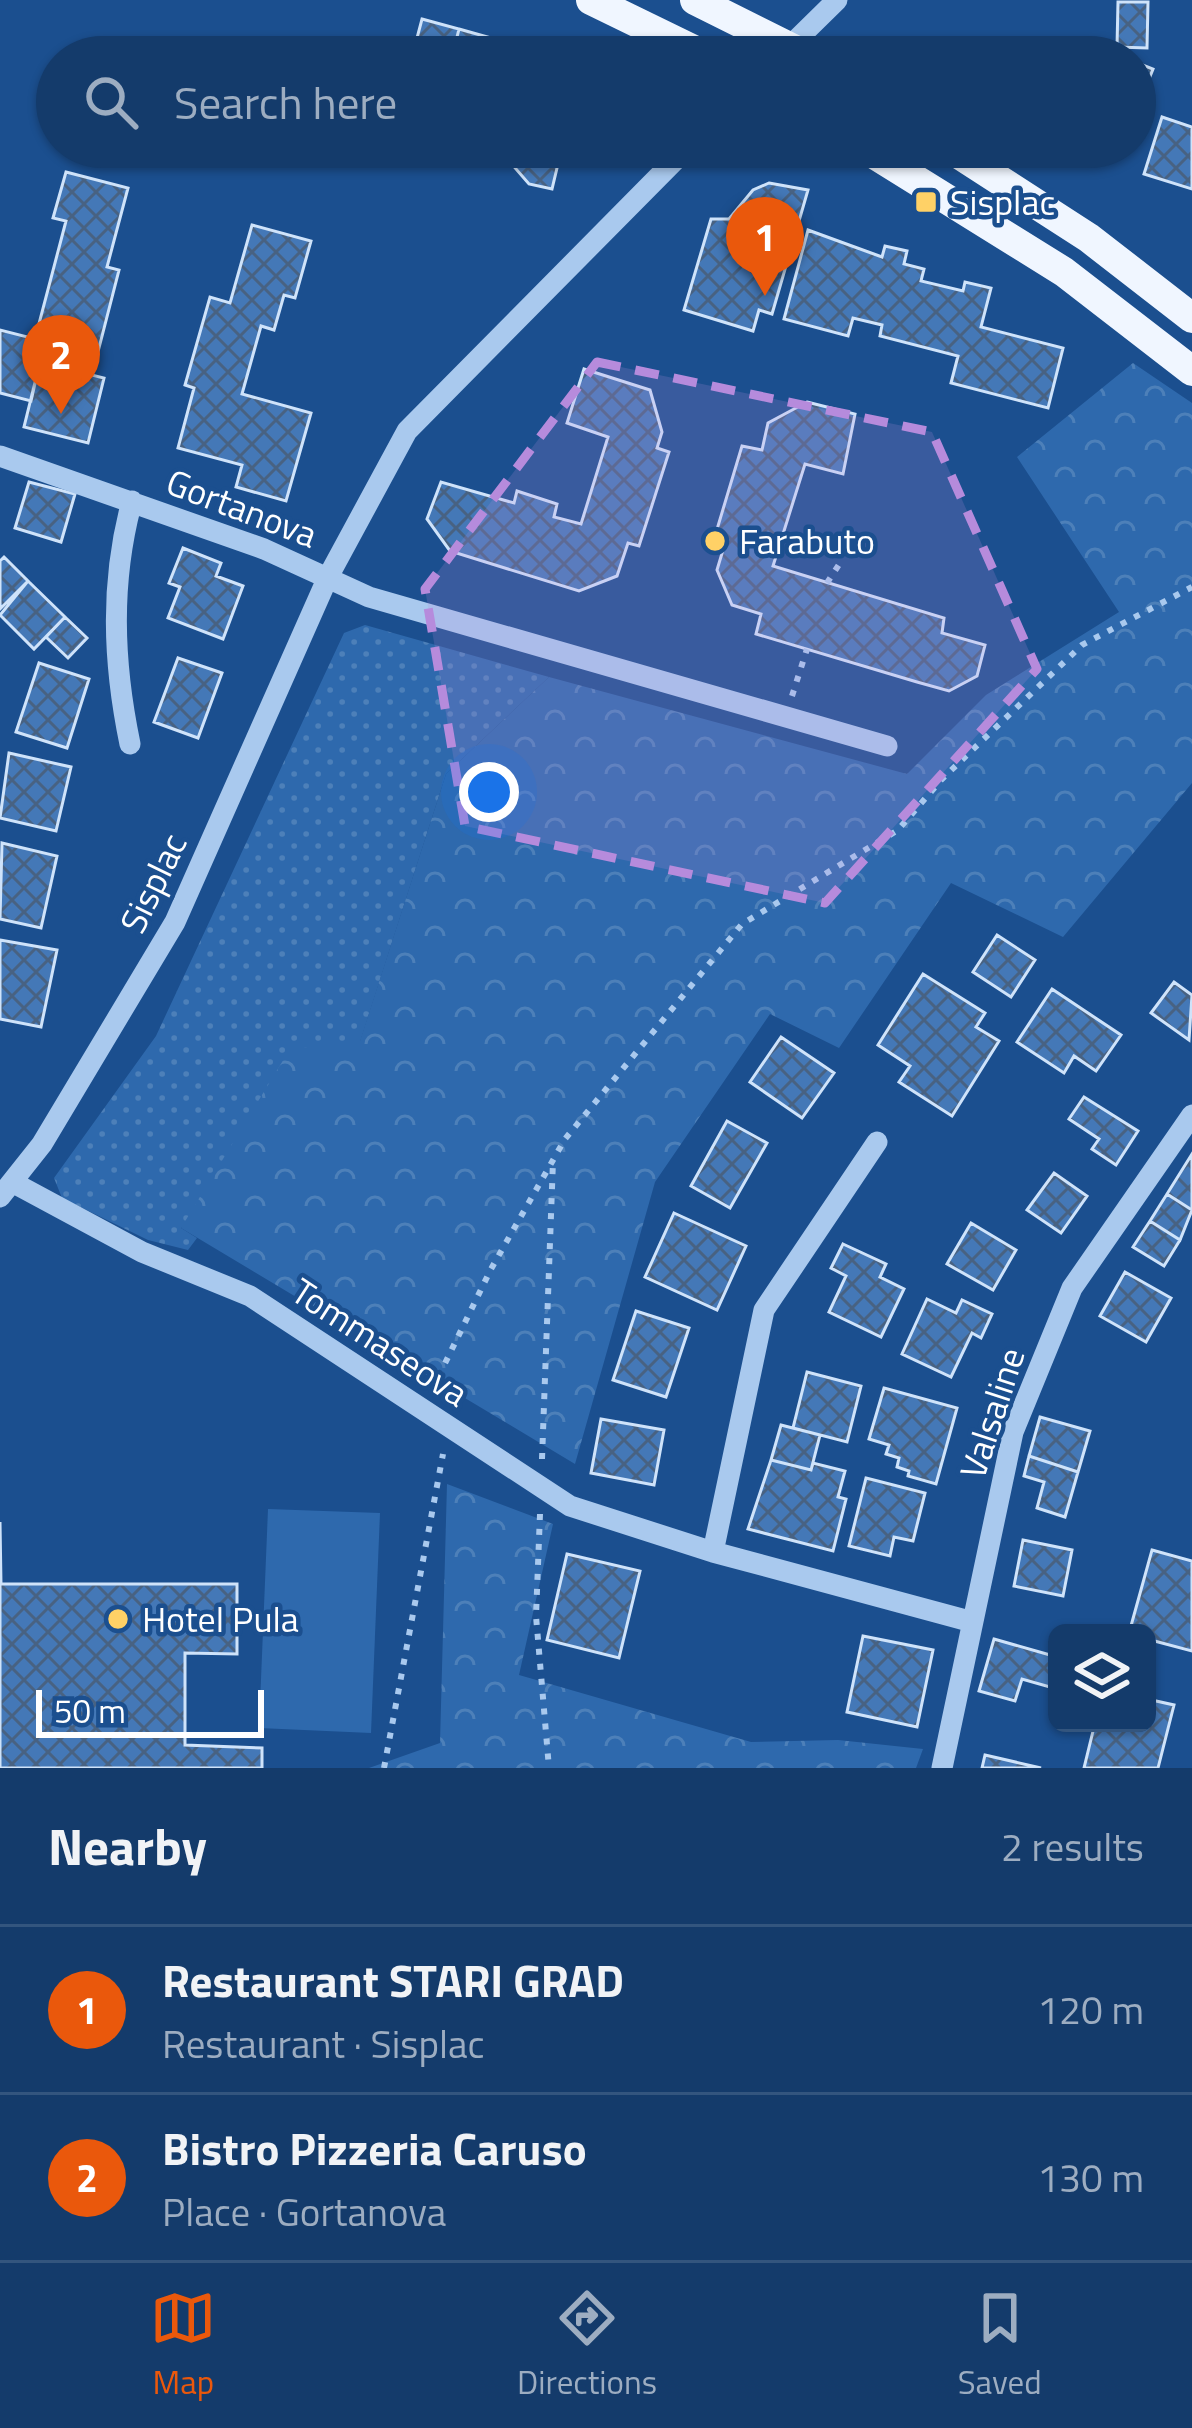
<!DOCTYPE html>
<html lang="en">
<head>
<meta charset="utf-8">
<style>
  body { margin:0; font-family:"Titillium Web",sans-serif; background:#214673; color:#f1f3f6 }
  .controls { position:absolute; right:36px; bottom:36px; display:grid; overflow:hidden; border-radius:18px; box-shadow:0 3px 9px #0004 }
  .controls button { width:108px; height:108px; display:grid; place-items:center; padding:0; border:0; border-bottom:3px solid #33557e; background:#143b6b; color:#f1f3f6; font:60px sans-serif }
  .scale { position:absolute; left:36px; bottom:30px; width:228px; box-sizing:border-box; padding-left:12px; border:6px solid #fff; border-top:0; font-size:33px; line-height:42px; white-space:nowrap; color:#fff; -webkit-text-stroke:9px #1b4f8f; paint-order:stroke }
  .you { position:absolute; left:489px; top:792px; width:42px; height:42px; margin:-30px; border:9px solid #fff; border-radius:50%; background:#1a73e8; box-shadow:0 0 0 18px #1a73e833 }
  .badge { display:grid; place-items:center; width:78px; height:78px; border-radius:50%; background:#ea580c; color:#fff; font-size:39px; font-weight:700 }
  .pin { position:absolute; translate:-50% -99px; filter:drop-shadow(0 3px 6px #0008) }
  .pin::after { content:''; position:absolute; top:63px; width:42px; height:36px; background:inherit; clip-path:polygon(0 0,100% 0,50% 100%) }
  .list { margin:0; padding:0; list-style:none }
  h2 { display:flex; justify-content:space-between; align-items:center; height:156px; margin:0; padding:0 48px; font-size:51px }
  h2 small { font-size:39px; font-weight:400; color:#9dadc1 }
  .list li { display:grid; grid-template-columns:78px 1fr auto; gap:36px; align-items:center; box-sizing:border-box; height:168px; padding:0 48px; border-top:3px solid #33557e }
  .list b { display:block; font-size:45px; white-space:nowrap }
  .list p { margin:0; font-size:39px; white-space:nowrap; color:#9dadc1 }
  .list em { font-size:39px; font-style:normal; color:#9dadc1 }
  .icon { flex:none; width:66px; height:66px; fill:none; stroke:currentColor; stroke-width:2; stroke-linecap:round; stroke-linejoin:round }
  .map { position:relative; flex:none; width:1192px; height:1768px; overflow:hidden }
  .search { position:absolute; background:#143b6b; box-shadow:0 3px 9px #0004; left:36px; right:36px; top:36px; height:132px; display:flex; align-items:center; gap:30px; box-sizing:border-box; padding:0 42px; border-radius:66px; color:#9dadc1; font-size:45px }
  .sheet { height:492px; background:#143b6b }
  nav { display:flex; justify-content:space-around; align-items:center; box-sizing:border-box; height:168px; border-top:3px solid #33557e; background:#143b6b; font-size:33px; color:#9dadc1 }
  nav a { display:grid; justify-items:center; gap:6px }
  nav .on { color:#ea580c }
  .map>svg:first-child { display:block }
  .grass { fill:url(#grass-dots) }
  .forest { fill:url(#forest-crowns) }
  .park { fill:#2e69ad }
  .building { fill:url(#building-cross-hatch); stroke:#cfe3fa; stroke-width:3 }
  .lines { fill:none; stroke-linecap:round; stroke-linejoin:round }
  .path { stroke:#a9c9ee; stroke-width:6; stroke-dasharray:6 9; stroke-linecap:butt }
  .minor { stroke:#a9c9ee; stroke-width:21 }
  .major { stroke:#f0f6ff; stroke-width:30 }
  .marked { fill:#b68bdc; fill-opacity:0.2; stroke:#b68bdc; stroke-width:9; stroke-dasharray:24 15; stroke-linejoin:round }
  .poi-dot { fill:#ffd166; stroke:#1b4f8f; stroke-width:4.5 }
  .labels { text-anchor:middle; stroke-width:9; stroke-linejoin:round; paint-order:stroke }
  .poi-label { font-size:36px; fill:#fff; stroke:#1b4f8f; text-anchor:start }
  .street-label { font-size:36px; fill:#fff; stroke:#1b4f8f }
</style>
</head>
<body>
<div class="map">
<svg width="1192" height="1768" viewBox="0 0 1192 1768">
  <defs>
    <pattern id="grass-dots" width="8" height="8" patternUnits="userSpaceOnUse" patternTransform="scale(3)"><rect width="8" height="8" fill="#2e69ad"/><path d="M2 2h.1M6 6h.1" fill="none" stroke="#4d80b9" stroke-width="1.8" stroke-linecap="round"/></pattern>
    <pattern id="forest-crowns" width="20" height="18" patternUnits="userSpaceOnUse" patternTransform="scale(3)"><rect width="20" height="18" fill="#2e69ad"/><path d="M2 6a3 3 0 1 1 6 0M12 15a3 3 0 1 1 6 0" fill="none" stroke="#4d80b9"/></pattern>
    <pattern id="building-cross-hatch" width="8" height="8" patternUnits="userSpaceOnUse" patternTransform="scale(3)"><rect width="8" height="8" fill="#4478b7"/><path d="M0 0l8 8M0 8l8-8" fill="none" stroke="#486282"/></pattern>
  </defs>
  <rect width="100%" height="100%" fill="#1b4f8f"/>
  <path class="grass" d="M365,625l184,52 -103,97 -86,268 -179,186 16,10 -9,12 -40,-10 -86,-42 -8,-20 102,-142 188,-403z"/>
  <path class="forest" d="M1133,363l59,40v380l-129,154 -112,-54 -112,165 -69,-34 -115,168 -80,282 -394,-236 109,-179 70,-8 86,-267 103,-97 358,97 79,-79 133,-83 -102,-155z
    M447,1484l106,40 -34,151 232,67 87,-2 85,9 -7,19h-547l71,-25z"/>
  <path class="park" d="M268,1509l112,4 -9,220 -112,-5z"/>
  <path class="building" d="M1118,2h30l-1,46 -30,-1z
    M422,19l37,10 -7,28h-40z
    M459,29l71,20 6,8h-84z
    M1135,62l18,7 -14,35 -4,-2z
    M1162,117l30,10v62l-48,-15z
    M497,147h65l-10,42 -23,-5z
    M66,172l62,16 -21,79 12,3 -27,105 -52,-13 -9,39 -31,-8v-63l35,9 31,-118 -13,-3z
    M769,183l39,7 -36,124 -13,-4 -6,21 -69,-21 27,-91h18l24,-29z
    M252,225l59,16 -16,57 -11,-3 -10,35 -13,-4 -19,68 69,19 -25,88 -50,-14 6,-22 -64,-17 16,-60 -9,-3 25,-88 20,6z
    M808,230l74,27 3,-11 22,5 -3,13 20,5 -3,12 42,10 2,-9 26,6 -10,39 82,21 -15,60 -97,-25 7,-27 -78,-20 2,-11 -29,-7 -5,18 -64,-17z
    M40,362l64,16 -16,65 -64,-16z
    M584,369l66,21 12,42 -5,16 12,4 -30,94 -11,-3 -11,33 -38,15 -129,-40 -23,-32 14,-37 73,21 3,-12 40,13 -3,13 27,7 27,-87 -41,-14z
    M807,402l48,12 -12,60 -38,-10 -32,102 171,52 -2,15 43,12 -8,31 -28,15 -32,-9 -161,-48 5,-20 -29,-9 -15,-35 6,-20 -11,-4 30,-100 20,4 6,-27z
    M29,482l46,12 -14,48 -46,-14z
    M183,548l38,15 -5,13 27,10 -20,53 -55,-21 12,-31 -11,-4z
    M4,557l24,24 -28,28v-48z
    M28,581l37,36 -31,32 -34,-34z
    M65,617l22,21 -19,20 -22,-21z
    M178,658l44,15 -24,65 -44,-16z
    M39,663l50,16 -22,69 -51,-16z
    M9,753l62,14 -15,64 -56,-13z
    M2,843l55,13 -16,72 -41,-9z
    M997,935l38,25 -24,37 -38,-25z
    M0,940l57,10 -16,77 -41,-8z
    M923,974l62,39 -9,14 23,14 -47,75 -53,-34 11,-16 -32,-21z
    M1174,982l18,13 -3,45 -38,-27z
    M1052,989l69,46 -25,36 -22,-15 -10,17 -47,-31z
    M781,1037l53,36 -32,45 -52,-36z
    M1084,1097l54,34 -22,34 -24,-16 7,-10 -30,-20z
    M727,1121l40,22 -37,65 -39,-22z
    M1192,1154v56l-25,-16z
    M1054,1173l33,23 -26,37 -34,-23z
    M1167,1194l25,16 -12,30 -30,-19z
    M674,1213l72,33 -29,64 -72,-33z
    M1150,1221l30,19 -16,26 -31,-19z
    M971,1223l45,27 -23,40 -46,-26z
    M843,1244l43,20 -6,13 24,12 -23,48 -52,-25 17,-36 -15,-8z
    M1125,1272l46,26 -25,44 -46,-26z
    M927,1299l29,14 6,-13 30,14 -11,24 -9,-5 -21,44 -49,-23z
    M636,1311l53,17 -23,69 -53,-17z
    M807,1372l54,14 -14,56 -54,-14z
    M884,1388l73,20 -21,76 -28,-8 1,-5 -12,-4 2,-9 -13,-4 3,-9 -20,-6z
    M1040,1417l50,14 -12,41 -49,-16z
    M601,1419l63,11 -10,55 -63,-12z
    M781,1425l39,10 -9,35 -40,-10z
    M1029,1456l49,16 -13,45 -28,-9 7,-26 -20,-6z
    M771,1460l40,10 2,-7 32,8 -7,26 8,2 -13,52 -85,-22z
    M866,1478l59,15 -12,48 -19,-4 -4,19 -41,-10z
    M0,1522l1,62h236v70l-52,-1v92l77,3v20h-262z
    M1023,1540l49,10 -9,46 -49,-10z
    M1152,1550l40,11v90l-45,-12v-6h-18z
    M567,1554l73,17 -21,87 -72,-18z
    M863,1636l70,14 -16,77 -70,-15z
    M994,1639l63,18v32l-35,-10 -7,22 -36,-10z
    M1147,1699l27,6 -16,63h-74l11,-45h52z
    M985,1755l56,13h-59z"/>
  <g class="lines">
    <path class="path" d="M827,583l15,-23
      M792,696l15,-47
      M432,1390l59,-121 74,-130 177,-215 156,-94 44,-51 140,-134 110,-58
      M542,1459l11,-298
      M540,1514l-4,102 13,152
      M384,1768l59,-314"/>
    <path class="minor" d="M782,54l55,-54
      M0,456l264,93 105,48 518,149
      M130,744c-17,-82 -20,-162 2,-243
      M12,1182l130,70 108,44 320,210 143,46 256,69
      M0,1197l42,-53 133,-222 153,-345 79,-146 281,-284
      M713,1552l51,-242 113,-168
      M942,1768l71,-336 59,-144 120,-173"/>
    <path class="major" d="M591,0l117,57
      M695,0l114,57
      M863,147l201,125 128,99
      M948,147l141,91 103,80"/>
  </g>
  <path class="marked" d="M597,362l335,70 105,237 -212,234 -360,-77 -40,-237z"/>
  <g class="poi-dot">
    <rect x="914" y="190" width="24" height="24" rx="6"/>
    <circle cx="715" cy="541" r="12"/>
    <circle cx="118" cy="1619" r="12"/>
  </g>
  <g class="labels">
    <g class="poi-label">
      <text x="950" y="215">Sisplac</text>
      <text x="739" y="554">Farabuto</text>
      <text x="142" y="1632">Hotel Pula</text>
    </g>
    <g class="street-label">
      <text transform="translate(242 508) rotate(21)" y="13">Gortanova</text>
      <text transform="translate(153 883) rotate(-64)" y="13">Sisplac</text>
      <text transform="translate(380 1342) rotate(33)" y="13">Tommaseova</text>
      <text transform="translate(992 1413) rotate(-72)" y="13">Valsaline</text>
    </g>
  </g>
</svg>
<div class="controls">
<button><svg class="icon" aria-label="layers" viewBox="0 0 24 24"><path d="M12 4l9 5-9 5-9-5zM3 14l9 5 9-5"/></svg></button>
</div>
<div class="scale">50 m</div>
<div class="you"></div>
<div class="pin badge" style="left:765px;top:296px">1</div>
<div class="pin badge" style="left:61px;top:414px">2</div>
<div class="search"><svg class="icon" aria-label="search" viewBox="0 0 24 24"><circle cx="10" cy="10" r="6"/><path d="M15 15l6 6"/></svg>Search here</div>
</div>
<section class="sheet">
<h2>Nearby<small>2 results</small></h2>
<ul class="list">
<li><span class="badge">1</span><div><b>Restaurant STARI GRAD</b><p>Restaurant · Sisplac</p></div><em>120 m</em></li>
<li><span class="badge">2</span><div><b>Bistro Pizzeria Caruso</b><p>Place · Gortanova</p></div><em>130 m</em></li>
</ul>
</section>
<nav>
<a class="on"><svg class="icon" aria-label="map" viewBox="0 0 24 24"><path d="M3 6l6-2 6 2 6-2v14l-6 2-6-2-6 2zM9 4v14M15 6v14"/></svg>Map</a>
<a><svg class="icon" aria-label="directions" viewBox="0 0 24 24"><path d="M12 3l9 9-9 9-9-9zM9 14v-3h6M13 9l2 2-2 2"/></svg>Directions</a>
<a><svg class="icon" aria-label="saved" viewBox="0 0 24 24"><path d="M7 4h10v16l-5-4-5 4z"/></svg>Saved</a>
</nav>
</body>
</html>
